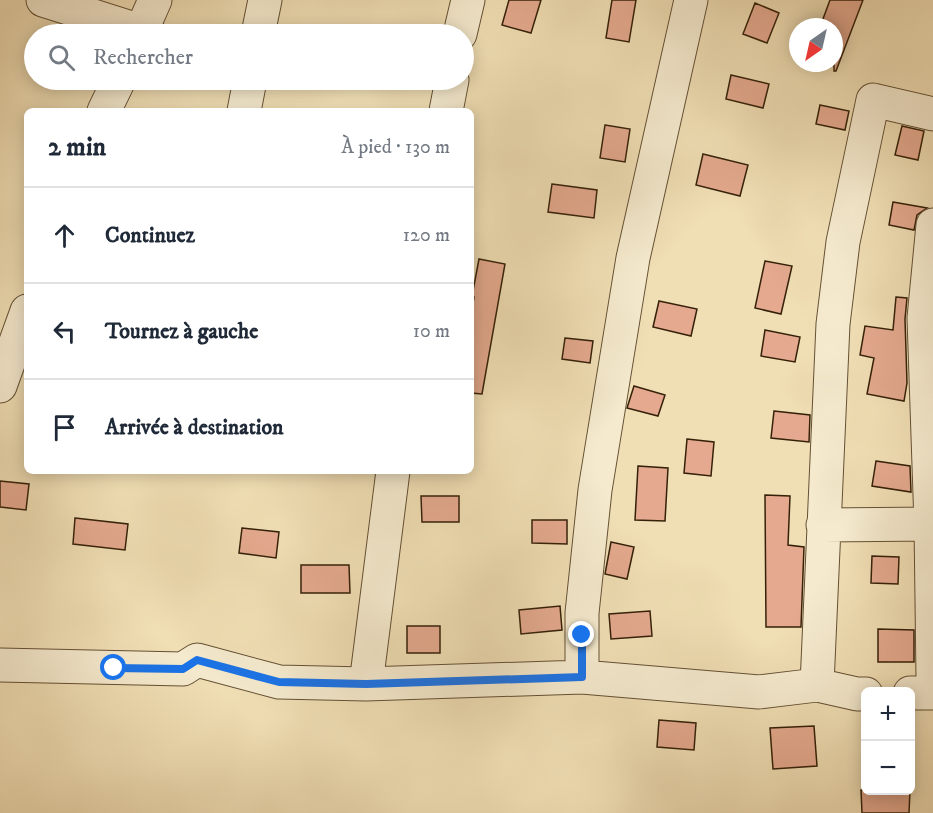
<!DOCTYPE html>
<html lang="fr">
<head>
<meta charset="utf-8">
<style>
  body { margin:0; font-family:"IM FELL DW Pica",serif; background:#f2f2f3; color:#1f2937 }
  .controls { position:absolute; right:18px; bottom:18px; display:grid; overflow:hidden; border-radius:9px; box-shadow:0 3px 15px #0003 }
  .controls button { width:54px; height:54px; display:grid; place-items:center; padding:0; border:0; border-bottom:2px solid #e0e1e3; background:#fff; color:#1f2937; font:30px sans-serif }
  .compass { position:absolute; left:789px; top:18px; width:54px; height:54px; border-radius:50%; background:#fff; box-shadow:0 3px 15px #0003; rotate:214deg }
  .stop { position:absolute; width:18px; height:18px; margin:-14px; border:4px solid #1a73e8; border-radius:50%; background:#fff }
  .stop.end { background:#1a73e8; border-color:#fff; box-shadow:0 2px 6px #0008 }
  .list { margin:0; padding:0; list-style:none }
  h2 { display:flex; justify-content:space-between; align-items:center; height:78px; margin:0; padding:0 24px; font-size:26px }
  h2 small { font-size:20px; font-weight:400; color:#747a83 }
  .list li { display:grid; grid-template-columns:39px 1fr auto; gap:18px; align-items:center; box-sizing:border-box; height:96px; padding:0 24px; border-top:2px solid #e0e1e3 }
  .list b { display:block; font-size:22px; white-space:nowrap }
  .list em { font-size:20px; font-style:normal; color:#747a83 }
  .icon { flex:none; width:33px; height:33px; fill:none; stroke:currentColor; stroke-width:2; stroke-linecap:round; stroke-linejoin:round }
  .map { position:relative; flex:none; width:933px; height:813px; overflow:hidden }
  .search { position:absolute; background:#fff; box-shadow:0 3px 15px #0003; left:24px; top:24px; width:450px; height:66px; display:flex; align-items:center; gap:15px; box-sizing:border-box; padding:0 21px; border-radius:33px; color:#747a83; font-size:22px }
  .panel { position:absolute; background:#fff; box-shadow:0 3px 15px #0003; left:24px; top:108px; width:450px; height:366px; border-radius:9px }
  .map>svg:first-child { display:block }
  .building { fill:#e4a98e; stroke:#352109; stroke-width:1.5 }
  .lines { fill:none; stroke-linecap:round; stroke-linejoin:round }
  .minor-casing { stroke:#645034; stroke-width:35 }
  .minor { stroke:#f5eace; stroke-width:33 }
  .route { stroke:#1a73e8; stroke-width:8 }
</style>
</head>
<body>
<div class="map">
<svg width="933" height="813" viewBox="0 0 933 813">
  <rect width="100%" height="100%" fill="#f0deb4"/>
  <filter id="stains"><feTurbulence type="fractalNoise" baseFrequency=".00333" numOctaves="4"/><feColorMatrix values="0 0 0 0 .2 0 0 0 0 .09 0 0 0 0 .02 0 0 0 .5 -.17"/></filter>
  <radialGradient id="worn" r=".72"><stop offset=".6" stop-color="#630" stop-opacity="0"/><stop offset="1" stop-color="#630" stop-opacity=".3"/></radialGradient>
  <path class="building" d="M509,0h32l-10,33 -29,-8z
    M612,0h24l-7,42 -23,-4z
    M830,0h33l-27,71h-2v-44h-14z
    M755,3l24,10 -12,30 -24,-9z
    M731,75l38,9 -6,24 -37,-9z
    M820,105l29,6 -4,19 -29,-6z
    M605,125l25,4 -5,33 -25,-4z
    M902,126l22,5 -6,29 -23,-5z
    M703,154l45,11 -8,31 -44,-11z
    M552,184l45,6 -3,28 -46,-6z
    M893,202l34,6 -10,7 -3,15 -25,-5z
    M479,259l26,5 -23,130 -11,-1v-77l3,-19 -2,-1z
    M765,261l27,5 -11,48 -26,-6z
    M896,297l11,1 -2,21 2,64 -3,18 -37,-7 7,-36 -14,-3 5,-29 28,4z
    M659,301l38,8 -6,27 -38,-9z
    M765,330l35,7 -5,25 -34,-6z
    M565,338l28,3 -3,22 -28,-4z
    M634,386l31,9 -7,21 -31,-8z
    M774,411l36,4 -1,27 -38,-4z
    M687,439l27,3 -3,34 -27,-3z
    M876,461l34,5 1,26 -39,-6z
    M638,466l30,2 -3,53 -30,-1z
    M0,481l29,3 -3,26 -26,-3z
    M765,495l25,1 -2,49 16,2 -3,80h-35z
    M421,496h38v26h-37z
    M75,518l53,6 -3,26 -52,-6z
    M532,520h35v24l-35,-1z
    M242,528l37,4 -3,26 -37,-5z
    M611,542l23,5 -7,32 -22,-5z
    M872,556l27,1 -1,27 -27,-1z
    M301,565h48l1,28h-49z
    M560,606l2,24 -41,4 -2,-24z
    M650,611l2,25 -41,3 -2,-25z
    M407,626h33v27h-33z
    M878,629l36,1v32h-36z
    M659,720l37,3 -2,27 -37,-3z
    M814,726l3,40 -44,3 -3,-41z
    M861,790h49l-1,23h-47z"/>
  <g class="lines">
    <g class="minor-casing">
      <path id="minor" d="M43,0l107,34
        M140,34l15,-34
        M258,34l7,-34
        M460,34l8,-34
        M104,111l15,-31
        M244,111l6,-31
        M446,111l6,-31
        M933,225l-9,93 7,206 2,153
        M0,386l27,-75
        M823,525l110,-1
        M0,665l183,4 14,-9 82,22 87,2 216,-7 177,15 58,-7 40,9h9
        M582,677v-64l13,-123 38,-232 58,-258
        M366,684l27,-213
        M817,685l16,-361 10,-82 30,-142 60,14
        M910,693h23"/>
    </g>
    <use href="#minor" class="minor"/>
  </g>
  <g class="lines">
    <path class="route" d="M114,668l69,1 14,-9 82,22 87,2 216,-7v-42"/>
  </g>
  <rect width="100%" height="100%" filter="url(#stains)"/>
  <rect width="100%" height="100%" fill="url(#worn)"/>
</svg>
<div class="controls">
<button>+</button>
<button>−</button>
</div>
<svg class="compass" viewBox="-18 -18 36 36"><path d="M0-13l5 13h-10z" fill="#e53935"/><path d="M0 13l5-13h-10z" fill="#747a83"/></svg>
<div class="stop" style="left:114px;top:668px"></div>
<div class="stop end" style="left:582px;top:635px"></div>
<div class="search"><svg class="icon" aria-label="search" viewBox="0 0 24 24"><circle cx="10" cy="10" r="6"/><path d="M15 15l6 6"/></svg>Rechercher</div>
<section class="panel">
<h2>2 min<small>À pied · 130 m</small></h2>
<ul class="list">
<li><svg class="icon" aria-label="ahead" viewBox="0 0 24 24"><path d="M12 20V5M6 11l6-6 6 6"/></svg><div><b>Continuez</b></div><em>120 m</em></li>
<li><svg class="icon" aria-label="left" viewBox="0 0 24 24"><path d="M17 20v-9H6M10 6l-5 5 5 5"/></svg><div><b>Tournez à gauche</b></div><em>10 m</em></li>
<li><svg class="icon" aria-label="arrive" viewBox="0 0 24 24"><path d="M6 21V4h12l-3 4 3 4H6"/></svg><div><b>Arrivée à destination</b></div></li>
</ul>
</section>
</div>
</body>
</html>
